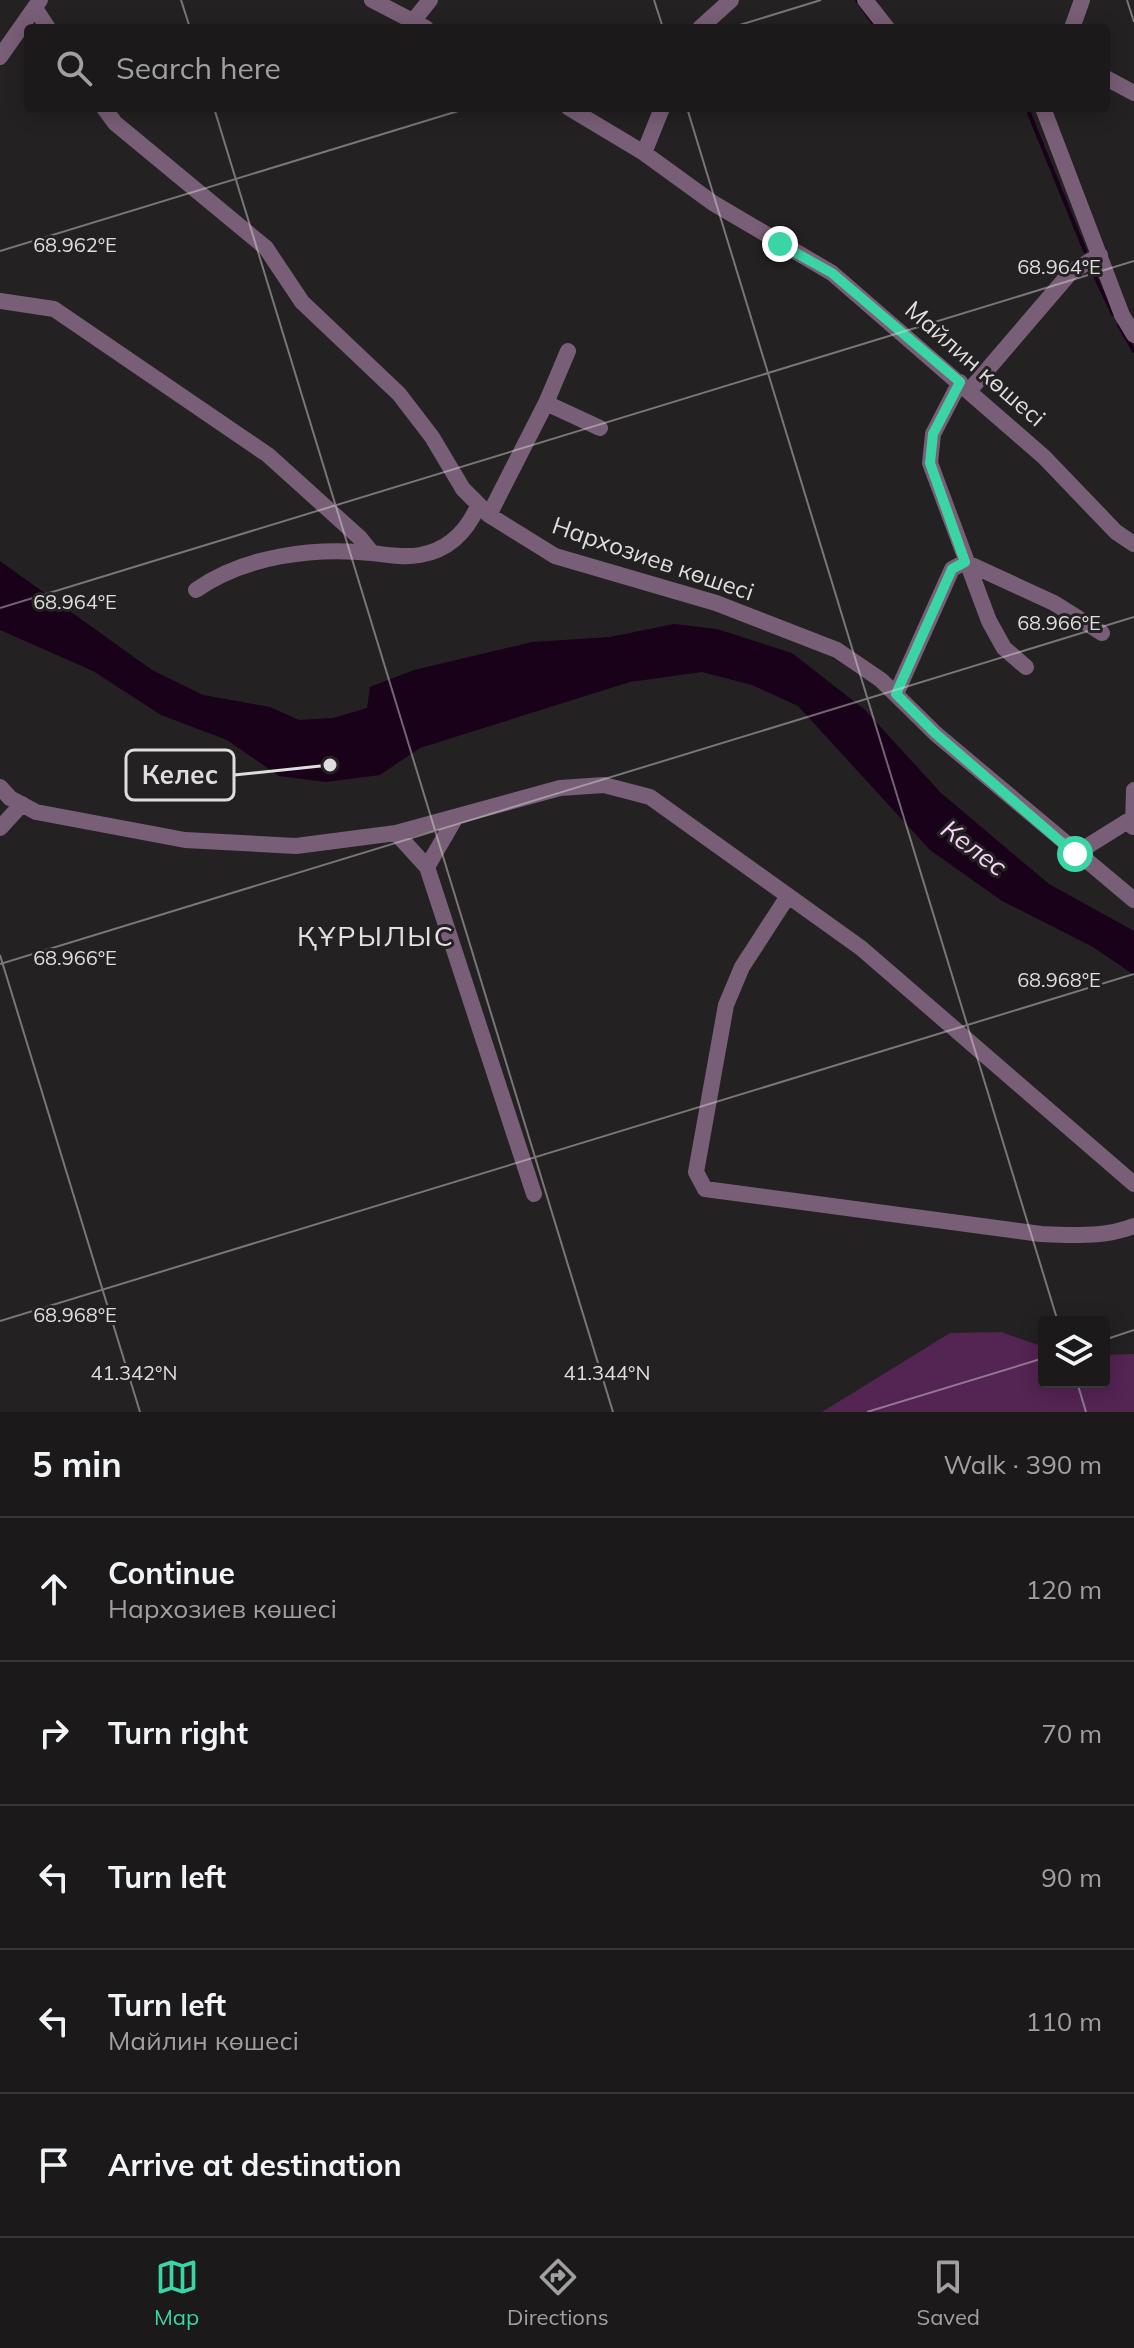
<!DOCTYPE html>
<html lang="en">
<head>
<meta charset="utf-8">
<style>
  body { margin:0; font-family:Mulish,sans-serif; background:#282627; color:#f1f3f6 }
  .controls { position:absolute; right:24px; bottom:24px; display:grid; overflow:hidden; border-radius:8px; box-shadow:0 4px 20px #0003 }
  .controls button { width:72px; height:72px; display:grid; place-items:center; padding:0; border:0; border-bottom:2px solid #393839; background:#1b191a; color:#f1f3f6; font:40px sans-serif }
  .stop { position:absolute; width:24px; height:24px; margin:-18px; border:6px solid #3ad4a5; border-radius:50%; background:#fff }
  .stop.end { background:#3ad4a5; border-color:#fff; box-shadow:0 2px 8px #0008 }
  .list { margin:0; padding:0; list-style:none }
  h2 { display:flex; justify-content:space-between; align-items:center; height:104px; margin:0; padding:0 32px; font-size:34px }
  h2 small { font-size:26px; font-weight:400; color:#a0a0a2 }
  .list li { display:grid; grid-template-columns:52px 1fr auto; gap:24px; align-items:center; box-sizing:border-box; height:144px; padding:0 32px; border-top:2px solid #393839 }
  .list b { display:block; font-size:30px; white-space:nowrap }
  .list p { margin:0; font-size:26px; white-space:nowrap; color:#a0a0a2 }
  .list em { font-size:26px; font-style:normal; color:#a0a0a2 }
  .icon { flex:none; width:44px; height:44px; fill:none; stroke:currentColor; stroke-width:2; stroke-linecap:round; stroke-linejoin:round }
  .map { position:relative; flex:none; width:1134px; height:1412px; overflow:hidden }
  .search { position:absolute; background:#1b191a; box-shadow:0 4px 20px #0003; left:24px; right:24px; top:24px; height:88px; display:flex; align-items:center; gap:20px; box-sizing:border-box; padding:0 28px; border-radius:8px; color:#a0a0a2; font-size:30px }
  .sheet { height:824px; background:#1b191a }
  nav { display:flex; justify-content:space-around; align-items:center; box-sizing:border-box; height:112px; border-top:2px solid #393839; background:#1b191a; font-size:22px; color:#a0a0a2 }
  nav a { display:grid; justify-items:center; gap:4px }
  nav .on { color:#3ad4a5 }
  .map>svg:first-child { display:block }
  .green { fill:#542453 }
  .water { fill:#1a011a }
  .lines { fill:none; stroke-linecap:round; stroke-linejoin:round }
  .stream { stroke:#1a011a; stroke-width:4 }
  .minor { stroke:#795e77; stroke-width:16 }
  .route { stroke:#3ad4a5; stroke-width:10 }
  .ticks { fill:none; stroke:#dfddde; stroke-width:2; stroke-opacity:0.45 }
  .labels { text-anchor:middle; stroke-width:6; stroke-linejoin:round; paint-order:stroke }
  .street-label { font-size:24px; fill:#dfddde; stroke:#242123 }
  .water-label { font-size:26px; font-style:italic; fill:#f7d4f5; stroke:#242123 }
  .quarter-label { font-size:28px; letter-spacing:2px; fill:#e3dfe3; stroke:#242123 }
  .ticks-label { font-size:20px; text-anchor:middle; fill:#dfddde; stroke:#242123; stroke-width:6; stroke-linejoin:round; paint-order:stroke }
  .leader { fill:none; stroke:#dfddde; stroke-width:3 }
  .callout-dot { fill:#dfddde; stroke:#242123; stroke-width:3 }
  .callout { fill:#242123; stroke:#dfddde; stroke-width:3 }
  .callout-label { font-size:26px; text-anchor:middle; font-weight:bold; fill:#dfddde }
</style>
</head>
<body>
<div class="map">
<svg width="1134" height="1412" viewBox="0 0 1134 1412">
  <rect width="100%" height="100%" fill="#242123"/>
  <path class="green" d="M1001,1332l43,15v35h60v-27l30,-1v58h-312l128,-79z"/>
  <path class="water" d="M0,561l152,109 51,25 67,12 29,13 34,-2 34,-10 3,-21 44,-17 118,-28 78,-5 64,-13 43,5 75,24 73,57 76,83 108,91 85,47v44l-41,-28 -91,-46 -72,-51 -132,-144 -46,-21 -50,-13 -72,10 -210,66 -40,27 -54,7 -47,-6 -52,-36 -66,-25 -68,-44 -93,-41z"/>
  <g class="lines">
    <path class="stream" d="M857,0l20,28
      M1027,108l58,143
      M1093,272l20,42
      M1119,325l15,26"/>
    <path class="minor" d="M372,0l54,28
      M865,0l22,28
      M35,8l13,20
      M414,20l16,-20
      M700,28l31,-28
      M1072,28l10,-28
      M0,57l40,-57
      M1106,78l28,15
      M104,108l11,15 151,125 36,54 97,92 33,43 31,52 26,26 66,41 161,47 121,47 44,30 55,54 198,166
      M569,108l75,45 69,50 119,70 212,184 72,75 18,12
      M1043,108l79,207 12,20
      M644,153l18,-45
      M0,301l54,8 214,146 92,83 12,15
      M960,382l-27,52 -3,29 59,158 15,27 22,19
      M969,391l102,-119 29,-17
      M546,403l54,25
      M489,515l57,-112 22,-52
      M965,562l89,41 48,30
      M196,590c48,-34 117,-43 176,-37 16,2 32,5 48,2 29,-5 47,-24 58,-49
      M896,694l56,-125 13,-7
      M0,787l10,11 26,14 149,28 111,6 100,-13 164,-45 44,-3 46,12 211,151 273,236
      M1133,827l1,-37
      M0,828l22,-24
      M396,833l31,34 107,327
      M1075,854l56,-35
      M427,867l29,-50
      M788,896l-46,71 -16,38 -30,167 9,17 336,45c32,1 63,4 93,-8"/>
  </g>
  <g class="lines">
    <path class="route" d="M780,244l52,29 128,109 -27,52 -3,29 35,99 -13,7 -56,125 40,40 139,120"/>
  </g>
  <path class="ticks" d="M181,0l9,28M654,0l9,28M1127,0l7,22M730,28l91,-28M214,108l399,1304M687,108l371,1214M0,251l468,-143M0,608l1134,-347M0,955l140,457M0,964l1134,-347M0,1321l1134,-347M1104,1340l30,-10M1077,1382l9,30M867,1412l177,-54"/>
  <g class="labels">
    <g class="street-label">
      <text transform="translate(975 364) rotate(41)" y="8">Майлин көшесі</text>
      <text transform="translate(653 559) rotate(19)" y="8">Нархозиев көшесі</text>
    </g>
    <g class="water-label">
      <text transform="translate(974 848) rotate(37)" y="9">Келес</text>
    </g>
    <g class="quarter-label">
      <text x="376" y="946">ҚҰРЫЛЫС</text>
    </g>
  </g>
  <g class="ticks-label">
    <text x="75" y="252">68.962°E</text>
    <text x="1059" y="274">68.964°E</text>
    <text x="75" y="609">68.964°E</text>
    <text x="1059" y="630">68.966°E</text>
    <text x="75" y="965">68.966°E</text>
    <text x="1059" y="987">68.968°E</text>
    <text x="75" y="1322">68.968°E</text>
    <text x="134" y="1380">41.342°N</text>
    <text x="607" y="1380">41.344°N</text>
  </g>
  <path class="leader" d="M330 765L234 775"/>
  <circle class="callout-dot" cx="330" cy="765" r="8"/>
  <rect class="callout" x="126" y="750" width="108" height="50" rx="8"/>
  <g class="callout-label">
    <text x="180" y="784">Келес</text>
  </g>
</svg>
<div class="controls">
<button><svg class="icon" aria-label="layers" viewBox="0 0 24 24"><path d="M12 4l9 5-9 5-9-5zM3 14l9 5 9-5"/></svg></button>
</div>
<div class="stop" style="left:1075px;top:854px"></div>
<div class="stop end" style="left:780px;top:244px"></div>
<div class="search"><svg class="icon" aria-label="search" viewBox="0 0 24 24"><circle cx="10" cy="10" r="6"/><path d="M15 15l6 6"/></svg>Search here</div>
</div>
<section class="sheet">
<h2>5 min<small>Walk · 390 m</small></h2>
<ul class="list">
<li><svg class="icon" aria-label="ahead" viewBox="0 0 24 24"><path d="M12 20V5M6 11l6-6 6 6"/></svg><div><b>Continue</b><p>Нархозиев көшесі</p></div><em>120 m</em></li>
<li><svg class="icon" aria-label="right" viewBox="0 0 24 24"><path d="M7 20v-9h11M14 6l5 5-5 5"/></svg><div><b>Turn right</b></div><em>70 m</em></li>
<li><svg class="icon" aria-label="left" viewBox="0 0 24 24"><path d="M17 20v-9H6M10 6l-5 5 5 5"/></svg><div><b>Turn left</b></div><em>90 m</em></li>
<li><svg class="icon" aria-label="left" viewBox="0 0 24 24"><path d="M17 20v-9H6M10 6l-5 5 5 5"/></svg><div><b>Turn left</b><p>Майлин көшесі</p></div><em>110 m</em></li>
<li><svg class="icon" aria-label="arrive" viewBox="0 0 24 24"><path d="M6 21V4h12l-3 4 3 4H6"/></svg><div><b>Arrive at destination</b></div></li>
</ul>
</section>
<nav>
<a class="on"><svg class="icon" aria-label="map" viewBox="0 0 24 24"><path d="M3 6l6-2 6 2 6-2v14l-6 2-6-2-6 2zM9 4v14M15 6v14"/></svg>Map</a>
<a><svg class="icon" aria-label="directions" viewBox="0 0 24 24"><path d="M12 3l9 9-9 9-9-9zM9 14v-3h6M13 9l2 2-2 2"/></svg>Directions</a>
<a><svg class="icon" aria-label="saved" viewBox="0 0 24 24"><path d="M7 4h10v16l-5-4-5 4z"/></svg>Saved</a>
</nav>
</body>
</html>
